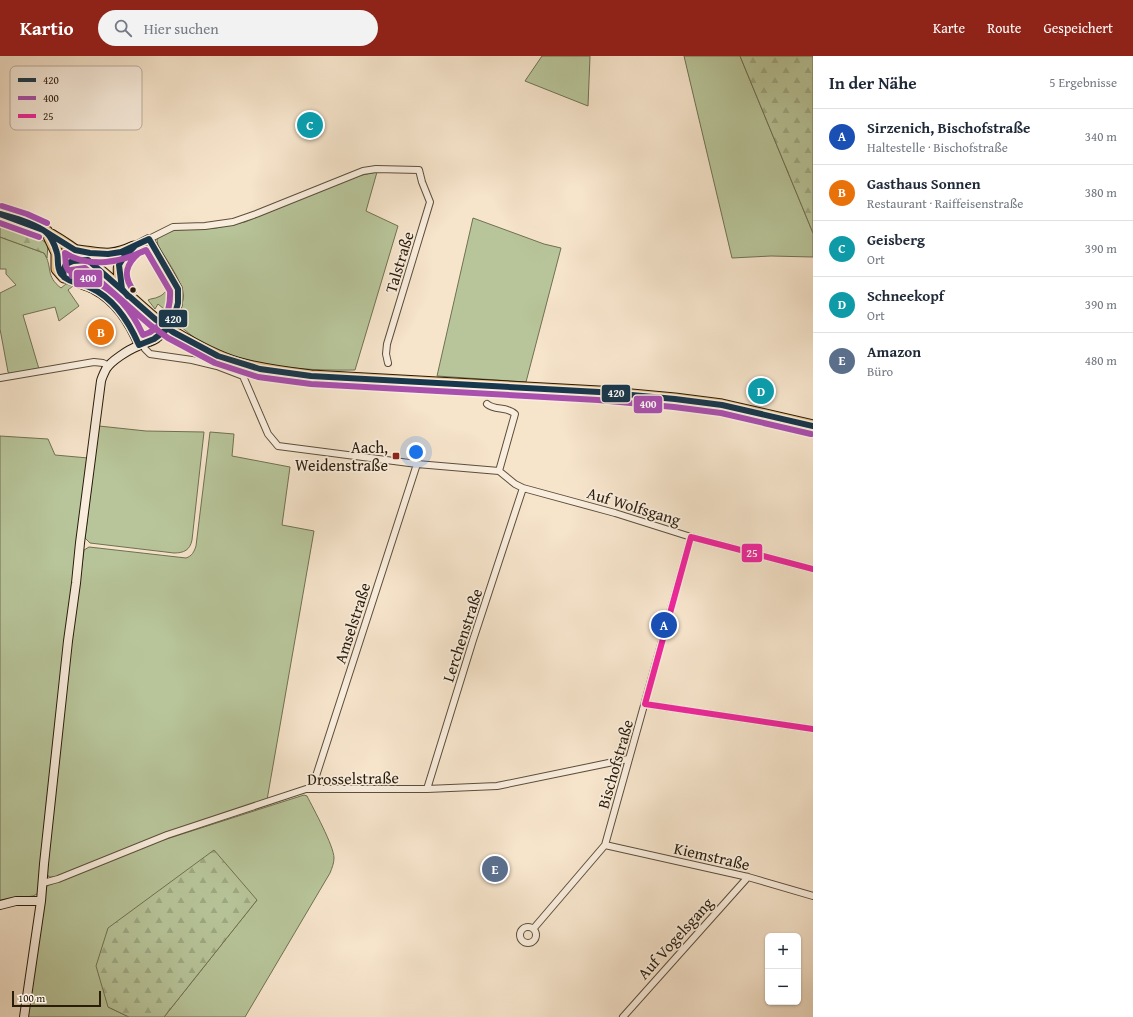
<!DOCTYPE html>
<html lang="de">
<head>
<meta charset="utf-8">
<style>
  body { margin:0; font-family:"Gentium Book Plus",serif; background:#f2f2f3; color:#1f2937 }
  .controls { position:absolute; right:12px; bottom:12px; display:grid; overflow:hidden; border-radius:6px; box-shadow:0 1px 3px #0004 }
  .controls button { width:36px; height:36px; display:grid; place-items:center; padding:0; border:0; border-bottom:1px solid #e0e1e3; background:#fff; color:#1f2937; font:20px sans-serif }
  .scale { position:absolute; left:12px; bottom:10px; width:89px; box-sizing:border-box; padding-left:4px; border:2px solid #291c0b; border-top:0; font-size:11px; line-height:14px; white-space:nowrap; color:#291c0b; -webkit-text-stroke:3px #f9eddd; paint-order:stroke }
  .you { position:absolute; left:416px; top:396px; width:14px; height:14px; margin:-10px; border:3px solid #fff; border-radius:50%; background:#1a73e8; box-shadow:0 0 0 6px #1a73e833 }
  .badge { display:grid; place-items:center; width:26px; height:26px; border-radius:50%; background:#8f2418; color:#fff; font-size:13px; font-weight:700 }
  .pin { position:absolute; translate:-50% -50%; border:2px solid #fff; box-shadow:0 1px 4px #0006 }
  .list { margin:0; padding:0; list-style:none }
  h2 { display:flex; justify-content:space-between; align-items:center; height:52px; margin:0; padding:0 16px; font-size:17px }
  h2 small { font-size:13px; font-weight:400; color:#747a83 }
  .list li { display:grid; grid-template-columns:26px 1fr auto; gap:12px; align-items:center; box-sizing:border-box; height:56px; padding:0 16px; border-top:1px solid #e0e1e3 }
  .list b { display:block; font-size:15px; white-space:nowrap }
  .list p { margin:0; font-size:13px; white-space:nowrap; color:#747a83 }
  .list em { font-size:13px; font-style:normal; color:#747a83 }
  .icon { flex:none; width:22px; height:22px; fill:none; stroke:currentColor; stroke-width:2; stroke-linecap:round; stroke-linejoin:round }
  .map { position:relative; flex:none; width:813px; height:961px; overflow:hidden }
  header { display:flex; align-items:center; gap:24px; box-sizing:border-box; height:56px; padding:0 20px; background:#8f2418; color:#fff }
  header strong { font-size:19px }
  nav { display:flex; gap:22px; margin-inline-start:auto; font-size:14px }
  .search { width:280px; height:36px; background:#f2f2f3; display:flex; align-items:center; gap:10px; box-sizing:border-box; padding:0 14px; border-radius:22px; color:#747a83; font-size:15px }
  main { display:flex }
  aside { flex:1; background:#fff }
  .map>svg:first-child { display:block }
  .grass { fill:#b8c59a; stroke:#707052 }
  .forest { fill:url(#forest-firs); stroke:#707052 }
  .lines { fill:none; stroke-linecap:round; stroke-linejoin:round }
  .street-casing { stroke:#5c4e3b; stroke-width:8 }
  .secondary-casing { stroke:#291c0b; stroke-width:10 }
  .highway-casing { stroke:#291c0b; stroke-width:13 }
  .street { stroke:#f9eddd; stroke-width:6 }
  .secondary { stroke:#f9eddd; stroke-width:8 }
  .highway { stroke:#ebc286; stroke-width:11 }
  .highway-bridge-casing { stroke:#291c0b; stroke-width:13; stroke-linecap:butt }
  .highway-bridge { stroke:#ebc286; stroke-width:11 }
  .bus-1-casing { stroke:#f9eddd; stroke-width:9 }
  .bus-2-casing { stroke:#f9eddd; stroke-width:9 }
  .bus-3-casing { stroke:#f9eddd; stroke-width:9 }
  .bus-1 { stroke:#17374c; stroke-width:6 }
  .bus-2 { stroke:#a950ae; stroke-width:6 }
  .bus-3 { stroke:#ef269d; stroke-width:6 }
  .bus-dot { fill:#291c0b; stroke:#f9eddd; stroke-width:1.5 }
  .poi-dot { fill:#8f2418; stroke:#f9eddd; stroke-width:1.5 }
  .labels { text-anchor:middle; stroke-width:3.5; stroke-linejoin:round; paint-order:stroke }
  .street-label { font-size:16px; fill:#291c0b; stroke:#f9eddd }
  .poi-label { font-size:16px; fill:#291c0b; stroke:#f9eddd; text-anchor:end }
  .key { fill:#f9eddd; stroke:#bbae9e; stroke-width:1 }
  .key-label { font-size:11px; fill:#291c0b }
  .line-badge { stroke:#f9eddd; stroke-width:1.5 }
  .badge-label { font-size:11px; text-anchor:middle; font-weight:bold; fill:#fff }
</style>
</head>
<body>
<header>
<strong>Kartio</strong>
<div class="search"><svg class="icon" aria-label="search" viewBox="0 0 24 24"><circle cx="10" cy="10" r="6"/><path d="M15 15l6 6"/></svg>Hier suchen</div>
<nav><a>Karte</a><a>Route</a><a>Gespeichert</a></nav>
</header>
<main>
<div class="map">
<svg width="813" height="961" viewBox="0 0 813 961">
  <defs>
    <pattern id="forest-firs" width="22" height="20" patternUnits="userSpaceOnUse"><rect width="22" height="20" fill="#b8c59a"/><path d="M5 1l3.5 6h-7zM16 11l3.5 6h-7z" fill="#9ea983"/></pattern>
  </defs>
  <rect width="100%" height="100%" fill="#f6e4cb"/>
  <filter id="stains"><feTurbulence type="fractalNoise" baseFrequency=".005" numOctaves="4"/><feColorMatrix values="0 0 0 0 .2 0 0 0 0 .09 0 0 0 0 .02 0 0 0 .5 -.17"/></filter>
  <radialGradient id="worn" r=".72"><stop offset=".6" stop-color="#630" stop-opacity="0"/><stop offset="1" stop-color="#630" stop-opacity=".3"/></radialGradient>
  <path class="grass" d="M542,0h48l-2,50 -63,-25z
    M684,0h56l73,177v24l-42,-1 -39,2z
    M377,116l-11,39 32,15 -43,144c-53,1 -110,-3 -157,-30 -8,-5 -15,-12 -22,-17 1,-8 6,-14 7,-24 1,-17 -17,-39 -25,-54l-1,-5 2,-3 5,-3 11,-4 41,-2 29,-6 112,-46z
    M473,162l71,26 17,4 -35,134 -89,-6z
    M0,181l44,16c9,14 1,23 17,35l5,-4 7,2 -5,4 11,16 -20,15 -4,-14 -32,8 16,54 -28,5 -3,-2 -8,-43v-36l16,-8 -10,-11v-5h-6z
    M171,228c5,10 4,19 -1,30l-12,-10 -3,5 -7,-9c4,-2 6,-1 10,-3 6,-2 10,-8 13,-13z
    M99,370l47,5 58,1 -12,108c-2,10 -8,13 -18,13l-84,-10 -5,-5z
    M210,376l24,2 -2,22 58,11 -8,58 32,6 -47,269c-72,23 -142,48 -212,77h-6l-3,-5 20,-186 18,-136 5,-3 97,11c6,-2 8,-6 10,-12z
    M0,380l48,3 7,16 33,3 -49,430 -2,6 -4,2 -15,2 -18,4z
    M304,739l3,1c6,12 27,50 27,62 0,5 -2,10 -4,15l-85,144h-81l93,-117 -149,107 21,10h-101l16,-127 3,-4 107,-43z"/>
  <path class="forest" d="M740,0h73v177z
    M0,164c17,6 33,14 48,24l-1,14 -3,-5 -44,-16z
    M214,794l43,50 -93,117h-35l-21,-10 -12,-41 12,-38z"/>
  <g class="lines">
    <g class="street-casing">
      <path id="street" d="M149,183l24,-12 32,-1 28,-4 23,-8 107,-43 13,-2 43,1 3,12 8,20 -43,142 -1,10 2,9
        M143,288l2,5 5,5 42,6 25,6 26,10 25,58 10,12 139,18 82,7 16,-57c-8,-8 -20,-3 -28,-10
        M0,322l94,-16 9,1 6,3
        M499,415l16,13 8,4 92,25 76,24 122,32
        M645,648l168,25
        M319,733l-4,-8 1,-5 101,-312
        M427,733l46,-149 50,-152
        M605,789l143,32 65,19
        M43,827l15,-4 109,-44 139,-46h121l70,-3 131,-27
        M520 879a8 8 0 1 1 16 0a8 8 0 1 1-16 0Z
        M534,872l71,-83 86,-308
        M623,961l125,-140"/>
    </g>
    <g class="secondary-casing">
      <path id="secondary" d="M64,221c10,5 20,8 29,12 23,12 36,33 46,56
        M0,849l16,-4h25
        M24,961l17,-116 3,-37 24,-223 8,-58 4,-40 21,-162c1,-4 3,-8 5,-12 5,-8 22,-19 32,-23 6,-3 14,-4 19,-8 16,-11 23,-31 21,-49l-29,-50 -15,8"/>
    </g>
    <g class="highway-casing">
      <path id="highway" d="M0,158c67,16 111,69 162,111
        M47,176l10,21v16l7,8
        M78,195c25,3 32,7 56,-4
        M64,221c-5,-19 11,-16 24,-17
        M122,233c-3,-16 -7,-26 8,-39
        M173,276c20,12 41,24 64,31 24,7 49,10 74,13l288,16 76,7 47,6 91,21"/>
    </g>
    <use href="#street" class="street"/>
    <use href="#secondary" class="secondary"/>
    <use href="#highway" class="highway"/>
    <g class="highway-bridge-casing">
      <path id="highway-bridge" d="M162,269l11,7"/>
    </g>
    <use href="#highway-bridge" class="highway-bridge"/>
    <g class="bus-1-casing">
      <path id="bus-1" d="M0,158c15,4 30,8 43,16z
        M43,174l32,20 15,3 18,1 13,-2 28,-13 29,50v14l-4,14 -7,12 -13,10 -15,6c-10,-23 -24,-46 -48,-57 -10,-5 -23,-5 -30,-14 -5,-7 -2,-14 -4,-21 -2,-8 -7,-19 -14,-23z
        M64,221l-1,-6 3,-7 7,-3 15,-1 67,59 18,13 45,24 42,13 51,7 288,16 76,7 47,6 91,21
        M128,240l-6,-7 -3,-24 5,-8 10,-10"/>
    </g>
    <g class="bus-2-casing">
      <path id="bus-2" d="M2,150l25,8 20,9
        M0,167l39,14
        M146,194l24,41c1,20 -7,38 -27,44 -10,-22 -26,-43 -49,-54 -8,-4 -18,-6 -26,-11l-2,-4 -1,-13c25,16 57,9 81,-3z
        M72,220l-1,-6 14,-2 65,57 18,13 47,25 43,14 53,7 287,16 76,7 47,6 90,21
        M134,235c-12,-15 -8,-27 5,-38"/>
    </g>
    <g class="bus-3-casing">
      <path id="bus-3" d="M691,481l122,32
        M645,648l46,-167
        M645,648l168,25"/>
    </g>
    <use href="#bus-1" class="bus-1"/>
    <use href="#bus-2" class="bus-2"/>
    <use href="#bus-3" class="bus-3"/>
  </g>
  <circle class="bus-dot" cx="133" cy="234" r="3.5"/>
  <rect class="poi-dot" x="392" y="396" width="8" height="8" rx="2"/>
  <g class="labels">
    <g class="street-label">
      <text transform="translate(399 206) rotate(-73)" y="6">Talstraße</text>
      <text transform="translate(634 450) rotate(17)" y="6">Auf Wolfsgang</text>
      <text transform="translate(352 567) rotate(-72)" y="6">Amselstraße</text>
      <text transform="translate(462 579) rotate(-72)" y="6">Lerchenstraße</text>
      <text transform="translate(615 708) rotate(-74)" y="6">Bischofstraße</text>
      <text transform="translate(353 722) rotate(-1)" y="6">Drosselstraße</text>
      <text transform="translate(712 800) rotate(13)" y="6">Kiemstraße</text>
      <text transform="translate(675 882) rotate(-48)" y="6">Auf Vogelsgang</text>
    </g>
    <g class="poi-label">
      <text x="388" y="397">Aach,<tspan x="388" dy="18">Weidenstraße</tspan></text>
    </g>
  </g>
  <rect x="10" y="10" width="132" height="64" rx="6" class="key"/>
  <rect x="18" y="22" width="18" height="4" fill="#17374c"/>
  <rect x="18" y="40" width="18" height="4" fill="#a950ae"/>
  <rect x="18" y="58" width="18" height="4" fill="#ef269d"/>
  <g class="key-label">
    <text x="43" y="28">420</text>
    <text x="43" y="46">400</text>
    <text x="43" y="64">25</text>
  </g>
  <g class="line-badge">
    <rect x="73" y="213" width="30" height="19" rx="4" fill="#a950ae"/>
    <rect x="158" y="253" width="30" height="19" rx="4" fill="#17374c"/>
    <rect x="601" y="328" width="30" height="19" rx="4" fill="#17374c"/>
    <rect x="633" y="339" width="30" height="19" rx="4" fill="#a950ae"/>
    <rect x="741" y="487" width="22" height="20" rx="4" fill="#ef269d"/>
  </g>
  <g class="badge-label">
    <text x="88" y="226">400</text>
    <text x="173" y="267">420</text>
    <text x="616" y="341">420</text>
    <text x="648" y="352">400</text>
    <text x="752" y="501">25</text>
  </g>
  <rect width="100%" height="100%" filter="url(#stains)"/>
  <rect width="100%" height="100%" fill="url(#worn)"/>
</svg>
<div class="controls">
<button>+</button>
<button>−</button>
</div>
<div class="scale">100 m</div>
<div class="you"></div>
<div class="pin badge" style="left:664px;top:569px;background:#1a4fb4">A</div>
<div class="pin badge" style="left:101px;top:276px;background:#e8710a">B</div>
<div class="pin badge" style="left:310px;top:69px;background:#0f9aa8">C</div>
<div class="pin badge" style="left:761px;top:335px;background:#0f9aa8">D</div>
<div class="pin badge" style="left:495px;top:813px;background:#5c6f8a">E</div>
</div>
<aside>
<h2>In der Nähe<small>5 Ergebnisse</small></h2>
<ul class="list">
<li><span class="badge" style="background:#1a4fb4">A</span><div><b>Sirzenich, Bischofstraße</b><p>Haltestelle · Bischofstraße</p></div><em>340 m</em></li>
<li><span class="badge" style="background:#e8710a">B</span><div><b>Gasthaus Sonnen</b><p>Restaurant · Raiffeisenstraße</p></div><em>380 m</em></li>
<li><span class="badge" style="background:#0f9aa8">C</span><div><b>Geisberg</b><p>Ort</p></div><em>390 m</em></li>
<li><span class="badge" style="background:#0f9aa8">D</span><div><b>Schneekopf</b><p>Ort</p></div><em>390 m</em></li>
<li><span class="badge" style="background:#5c6f8a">E</span><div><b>Amazon</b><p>Büro</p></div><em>480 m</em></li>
</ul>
</aside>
</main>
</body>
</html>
